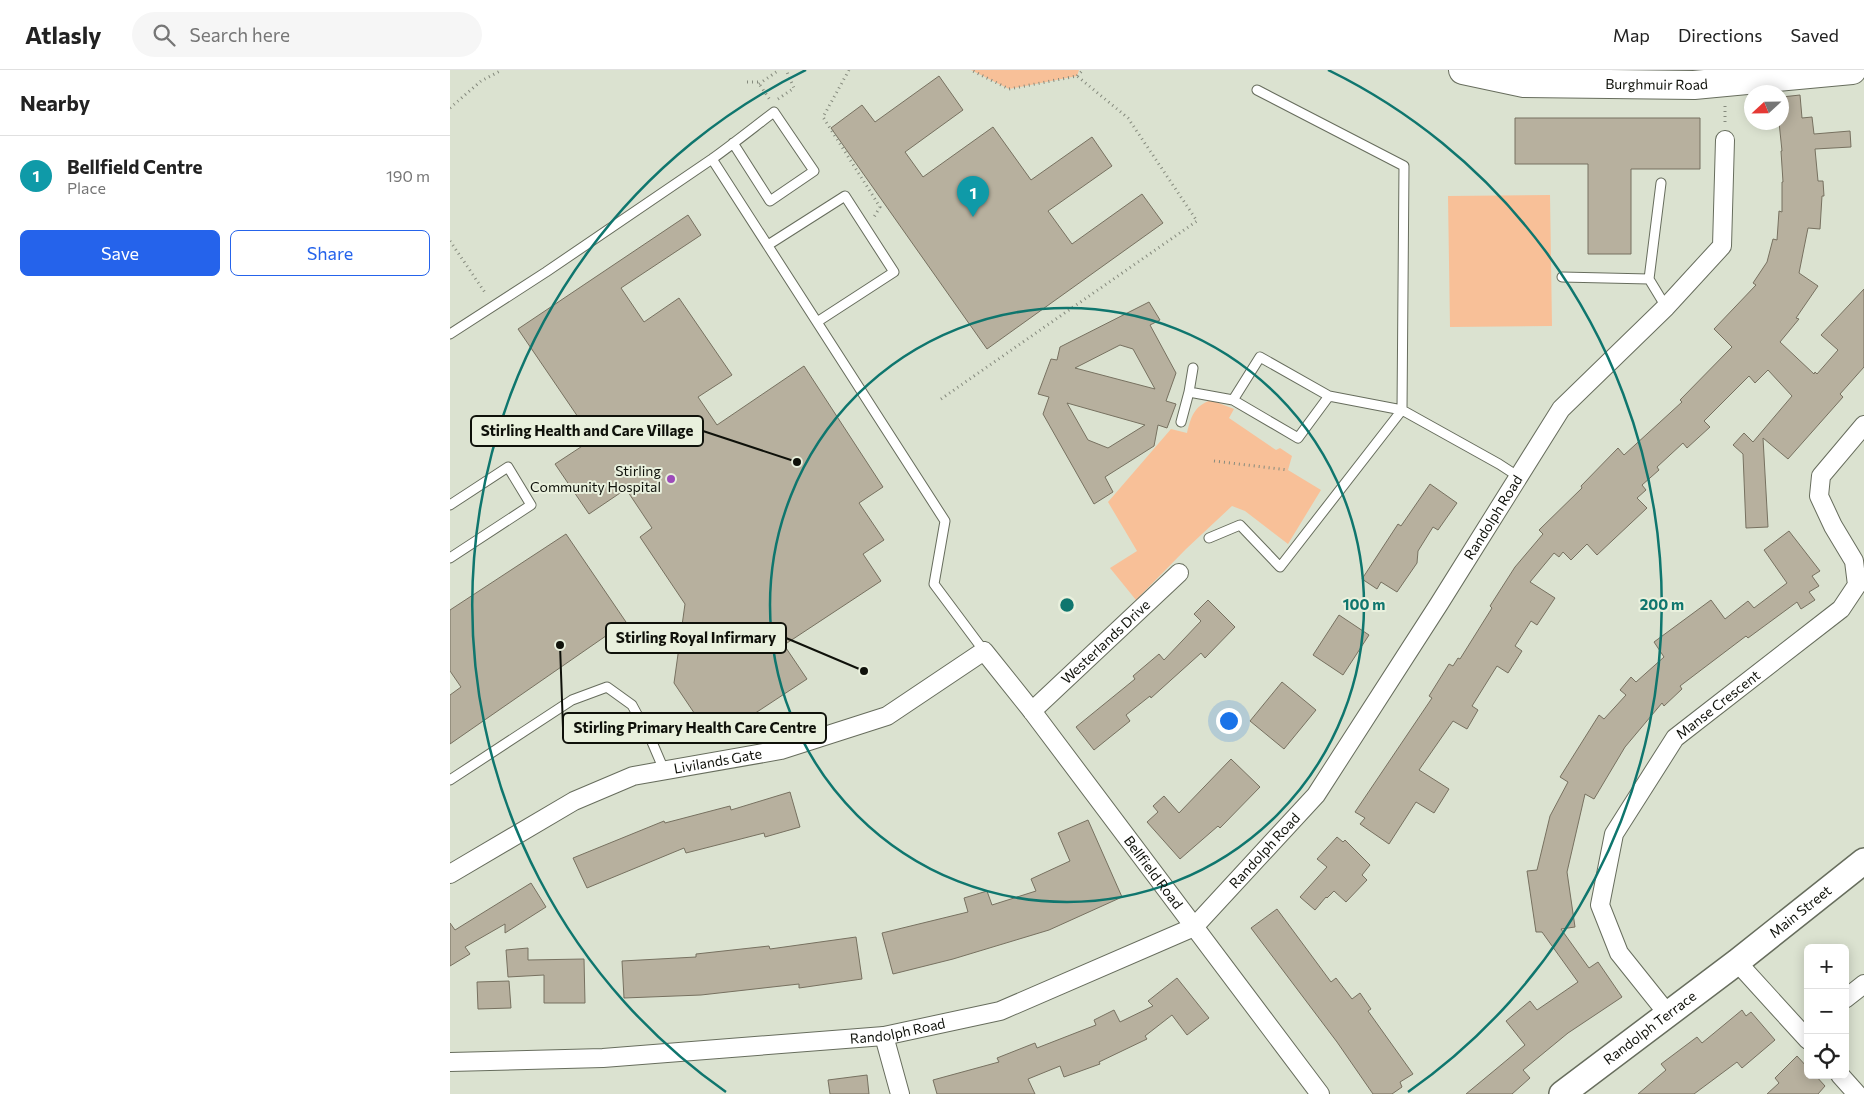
<!DOCTYPE html>
<html lang="en">
<head>
<meta charset="utf-8">
<style>
  body { margin:0; font-family:Commissioner,sans-serif; background:#f6f6f6; color:#222 }
  .controls { position:absolute; right:15px; bottom:15px; display:grid; overflow:hidden; border-radius:8px; box-shadow:0 2px 12px #0003 }
  .controls button { width:45px; height:45px; display:grid; place-items:center; padding:0; border:0; border-bottom:1px solid #e0e0e0; background:#fff; color:#222; font:25px sans-serif }
  .compass { position:absolute; left:1294px; top:15px; width:45px; height:45px; border-radius:50%; background:#fff; box-shadow:0 2px 12px #0003; rotate:248deg }
  .you { position:absolute; left:778px; top:650px; width:18px; height:18px; margin:-12px; border:4px solid #fff; border-radius:50%; background:#1a73e8; box-shadow:0 0 0 8px #1a73e833 }
  .badge { display:grid; place-items:center; width:32px; height:32px; border-radius:50%; background:#2563eb; color:#fff; font-size:16px; font-weight:700 }
  .pin { position:absolute; translate:-50% -41px; filter:drop-shadow(0 1px 2px #0008) }
  .pin::after { content:''; position:absolute; top:26px; width:18px; height:15px; background:inherit; clip-path:polygon(0 0,100% 0,50% 100%) }
  .list { margin:0; padding:0; list-style:none }
  h2 { display:flex; justify-content:space-between; align-items:center; height:65px; margin:0; padding:0 20px; font-size:21px }
  h2 small { font-size:16px; font-weight:400; color:#767676 }
  .list li { display:grid; grid-template-columns:32px 1fr auto; gap:15px; align-items:center; box-sizing:border-box; height:80px; padding:0 20px; border-top:1px solid #e0e0e0 }
  .list b { display:block; font-size:19px; white-space:nowrap }
  .list p { margin:0; font-size:16px; white-space:nowrap; color:#767676 }
  .list em { font-size:16px; font-style:normal; color:#767676 }
  .actions { display:flex; gap:10px; padding:15px 20px }
  .actions a { flex:1; padding:11px 0; border:1px solid #2563eb; border-radius:8px; text-align:center; font-size:18px; color:#2563eb }
  .actions .main { background:#2563eb; color:#fff }
  .icon { flex:none; width:28px; height:28px; fill:none; stroke:currentColor; stroke-width:2; stroke-linecap:round; stroke-linejoin:round }
  .map { position:relative; flex:none; width:1414px; height:1024px; overflow:hidden }
  header { display:flex; align-items:center; gap:30px; box-sizing:border-box; height:70px; padding:0 25px; background:#fff; border-bottom:1px solid #e0e0e0 }
  header strong { font-size:24px }
  nav { display:flex; gap:28px; margin-inline-start:auto; font-size:18px }
  .search { width:350px; height:45px; background:#f6f6f6; display:flex; align-items:center; gap:12px; box-sizing:border-box; padding:0 18px; border-radius:28px; color:#767676; font-size:19px }
  main { display:flex }
  aside { flex:1; background:#fff }
  .map>svg:first-child { display:block }
  .green { fill:#f8c098 }
  .building { fill:#b7b09e; stroke:#777160; fill-rule:evenodd }
  .lines { fill:none; stroke-linecap:round; stroke-linejoin:round }
  .lane-casing { stroke:#676d5d; stroke-width:11 }
  .street-casing { stroke:#676d5d; stroke-width:20 }
  .secondary-casing { stroke:#676d5d; stroke-width:28 }
  .primary-casing { stroke:#676d5d; stroke-width:30 }
  .path { stroke:#858a7d; stroke-width:3; stroke-dasharray:1 4; stroke-linecap:butt }
  .lane { stroke:#fff; stroke-width:9 }
  .street { stroke:#fff; stroke-width:18 }
  .secondary { stroke:#fff; stroke-width:25 }
  .primary { stroke:#fff; stroke-width:28 }
  .ring { fill:none; stroke:#0f766e; stroke-width:2.5 }
  .poi-dot { fill:#9d4bba; stroke:#e9f0dd; stroke-width:2 }
  .labels { text-anchor:middle; stroke-width:4; stroke-linejoin:round; paint-order:stroke }
  .street-label { font-size:14px; fill:#0f110a; stroke:#e9f0dd }
  .poi-label { font-size:14px; fill:#0f110a; stroke:#e9f0dd; text-anchor:end }
  .centre { fill:#0f766e; stroke:#e9f0dd; stroke-width:2.5 }
  .ring-label { font-size:15px; text-anchor:middle; font-weight:bold; fill:#0f766e; stroke:#e9f0dd; stroke-width:4; stroke-linejoin:round; paint-order:stroke }
  .leader { fill:none; stroke:#0f110a; stroke-width:2 }
  .callout-dot { fill:#0f110a; stroke:#e9f0dd; stroke-width:2 }
  .callout { fill:#e9f0dd; stroke:#0f110a; stroke-width:2 }
  .callout-label { font-size:15px; text-anchor:middle; font-weight:bold; fill:#0f110a }
</style>
</head>
<body>
<header>
<strong>Atlasly</strong>
<div class="search"><svg class="icon" aria-label="search" viewBox="0 0 24 24"><circle cx="10" cy="10" r="6"/><path d="M15 15l6 6"/></svg>Search here</div>
<nav><a>Map</a><a>Directions</a><a>Saved</a></nav>
</header>
<main>
<aside>
<h2>Nearby<small></small></h2>
<ul class="list">
<li><span class="badge" style="background:#0f9aa8">1</span><div><b>Bellfield Centre</b><p>Place</p></div><em>190 m</em></li>
</ul>
<div class="actions"><a class="main">Save</a><a>Share</a></div>
</aside>
<div class="map">
<svg width="1414" height="1024" viewBox="0 0 1414 1024">
  <rect width="100%" height="100%" fill="#dbe2d0"/>
  <path class="green" d="M521,0h108l-2,6 -68,13z
    M1100,125l2,131 -102,1 -2,-131z
    M761,330l23,9 -5,9 47,32 4,-2 12,8 -4,14 33,20 -33,54 -43,-33 -13,-5 -46,43 -50,51 -26,-32 27,-17 -29,-49 63,-73 16,4c4,-16 7,-27 24,-33z"/>
  <path class="building" d="M489,6l24,34 -58,42 18,25 70,-50 38,53 61,-43 20,29 -64,45 24,33 70,-50 21,29 -176,126 -156,-221 31,-23 13,17z
    M1350,25l2,23 10,-1 2,17 36,-3 1,16 -36,2 3,32h5l1,15h-2l-2,33 -12,-1 -9,45 19,13 -22,32 3,1 -19,23 34,32 1,-2 2,2 21,-24 -17,-15 43,-46v78l-24,27 3,3 -55,62 -25,-21 5,89 -22,1 -3,-74 -10,-9 11,-12 9,9 39,-46 -24,-26 -13,13 -6,-7 -45,45 6,6 -23,21 -4,-5 -26,24 2,3 -17,15 4,5 -9,8 10,10 -50,47 -10,-11 -16,16 -8,-8 -4,5 -5,-4 -24,29 25,16 -18,27 -6,-4 -16,25 7,5 -14,22 -11,-7 -25,40 6,4 -11,19 -14,-8 -34,49 30,19 -15,24 -18,-11 -27,42 -29,-20 5,-6 -10,-6 77,-114 -3,-2 20,-32 4,2 5,-8 2,1 32,-51 -2,-2 25,-39 28,-33 -4,-4 43,-42 -1,-2 37,-38 6,7 58,-53 -2,-2 52,-53 -18,-18 42,-44 -3,-2 14,-21 6,-23 4,1 2,-29 3,1v-30h1l-2,-31h1l-3,-29h3v-25z
    M1065,48h185v51h-69v85h-43v-90h-73z
    M238,145l13,20 -80,53 23,34 35,-24 53,77 -34,22 19,28 87,-59 79,121 -24,16 25,37 -21,14 18,27 -97,64 23,34 -94,62 -39,-58 11,-79 -45,-67 12,-9 -26,-39 -37,25 -34,-50 38,-25 -75,-110z
    M699,232l11,18 -10,5 26,48 -10,28 10,3 -9,24 -9,-3 -4,21 -49,31 8,15 -19,12 -51,-90 6,-17 -11,-3 13,-35 6,1 3,-13zM670,275l13,4 22,40 -80,-21zM617,333l78,22 -37,23 -20,-8z
    M980,414l27,19 -19,27 -5,-3 -15,24 -1,12 -20,29 -16,-10 -4,7 -15,-10 36,-55 3,2z
    M1339,461l31,40 -8,5 7,10 -10,6 6,8 -14,9 -4,-7 -49,36 -2,-2 -66,50 2,3 -18,17 -2,-3 -37,44 -31,52 -9,-5 -18,78 8,55 -14,2 28,39 9,-6 24,35 -54,36 -45,37 7,8 -18,16h-46l59,-49 -19,-24 24,-20 7,9 41,-28 -36,-50h-6l-9,-61 10,-1 13,-54 18,-34 -8,-5 39,-62 5,4 22,-24 -6,-5 11,-13 5,5 28,-25 -10,-15 57,-42 14,19 23,-18 6,7 33,-25 -23,-33z
    M116,464l60,88 -176,122v-49l11,-8 -11,-16v-61z
    M758,530l27,27 -30,31 -4,-5 -50,45 -1,-2 -24,19 4,6 -36,29 -18,-23 59,-48 -2,-3 26,-22 5,6 37,-39 -7,-7z
    M889,545l30,20 -26,40 -30,-20z
    M832,612l34,28 -32,39 -34,-28z
    M781,689l29,28 -40,41 -2,-2 -38,33 -33,-37 11,-10 -5,-6 11,-10 15,17z
    M340,722l10,35 -35,10 -1,-4 -78,20 -2,-5 -97,40 -14,-30 91,-37 1,2 65,-17 1,4z
    M638,750l34,77 -73,33 -96,29 -60,15 -11,-41 86,-21 -4,-14 23,-7 5,14 44,-14 -5,-12 39,-18 -12,-28z
    M887,767l6,5 2,-2 25,25 -8,10 5,5 -21,22 -12,-11 -7,7 -1,-1 -11,13 -15,-13 27,-30 -10,-8z
    M81,813l15,24 -41,26v-9l-40,23 5,7 -20,12v-43l5,7z
    M827,839l54,73 5,-4 16,21 8,-6 11,16 -3,2 45,63 -13,8 2,5 -10,7h-19l-36,-52 -86,-114z
    M406,867l6,42 -63,9v-4l-98,11 -77,3 -2,-37 74,-4v-3l73,-8 1,3z
    M78,878v12l56,-1 1,44h-41v-28l-36,2 -2,-27z
    M727,908l32,40 -22,17 -15,-20 -27,21 2,3 -48,23 1,2 -36,13 -4,-11 -32,13 7,15h-98l-4,-14 66,-18 -2,-4 38,-15 2,5 59,-23 -2,-5 20,-10 6,12 33,-16 -5,-5z
    M59,911l2,27 -33,1 -1,-27z
    M1292,940l4,6 5,-4 24,28 -33,28 -5,-6 -43,32h-56l28,-24 -5,-6 36,-27 5,6z
    M1347,986l11,12v7h7l10,11 -7,8h-51l12,-11 -4,-5z
    M417,1005l2,19h-39l-2,-14z"/>
  <g class="lines">
    <g class="lane-casing">
      <path id="lane" d="M262,89l233,362 -11,63 50,67
        M1211,113l-12,96 17,28
        M318,175l77,-49 49,76 -77,50
        M1112,207l87,2
        M0,264l96,-62 166,-113c21,-15 41,-31 62,-47l40,59 -44,30 -37,-58
        M743,298l-4,24 44,8 65,38 31,-42
        M783,330l27,-43 69,39 73,14 97,54 20,13
        M731,352l8,-30
        M0,435l58,-38 23,38 -81,53
        M759,468l31,-13 40,42 122,-157 2,-244 -147,-76
        M0,710l122,-80 35,-13 25,18 20,37 12,28"/>
    </g>
    <g class="street-casing">
      <g id="street">
        <path id="s1" d="M582,641l147,-138"/>
        <path id="s2" d="M0,804l124,-73 59,-25 148,-26 106,-34 97,-65 48,60 288,383"/>
        <path d="M1287,892l71,78"/>
        <path d="M1395,929l19,-15"/>
        <path id="s3" d="M1217,943l-48,-60 -19,-48 14,-71 61,-96 166,-129 16,-24 -3,-24 -21,-35 -14,-30 2,-20 43,-51"/>
        <path d="M434,966l16,58"/>
        <path id="s4" d="M0,992l153,-4 281,-22 116,-25 194,-84 122,-132 123,-191 122,-195 105,-102 56,-61 3,-106"/>
        <path d="M1390,1005l17,19"/>
      </g>
    </g>
    <g class="secondary-casing">
      <g id="secondary">
        <path id="s5" d="M1112,1024l175,-132 127,-101"/>
      </g>
    </g>
    <g class="primary-casing">
      <g id="primary">
        <path id="s6" d="M1013,0l61,13 170,2 158,-15"/>
      </g>
    </g>
    <path class="path" d="M399,0l-26,47 57,90 -6,10
      M627,6l6,-6
      M297,12h11l12,18
      M309,14l20,-14
      M328,29l16,-11 -8,-18
      M0,38l31,-27 21,-11
      M1275,52v-18
      M0,171l36,53
      M491,329l256,-178 -69,-103 -51,-42 -68,13 -38,-19
      M764,391l74,9"/>
    <use href="#lane" class="lane"/>
    <use href="#street" class="street"/>
    <use href="#secondary" class="secondary"/>
    <use href="#primary" class="primary"/>
  </g>
  <g class="ring">
    <circle cx="617" cy="535" r="297"/>
    <path d="M276 1022A595 595 0 0 1 356 0M878 0A595 595 0 0 1 958 1022"/>
  </g>
  <circle class="poi-dot" cx="221" cy="409" r="5"/>
  <g class="labels">
    <g class="street-label">
      <text dy="5" stroke="none"><textPath href="#s6" startOffset="195">Burghmuir Road</textPath></text>
      <text dy="5" stroke="none"><textPath href="#s4" startOffset="1274">Randolph Road</textPath></text>
      <text dy="5" stroke="none"><textPath href="#s1" startOffset="101">Westerlands Drive</textPath></text>
      <text dy="5" stroke="none"><textPath href="#s3" startOffset="369">Manse Crescent</textPath></text>
      <text dy="5" stroke="none"><textPath href="#s2" startOffset="294">Livilands Gate</textPath></text>
      <text dy="5" stroke="none"><textPath href="#s4" startOffset="869">Randolph Road</textPath></text>
      <text dy="5" stroke="none"><textPath href="#s2" startOffset="865">Bellfield Road</textPath></text>
      <text dy="5" stroke="none"><textPath href="#s5" startOffset="300">Main Street</textPath></text>
      <text dy="5" stroke="none"><textPath href="#s5" startOffset="110">Randolph Terrace</textPath></text>
      <text dy="5" stroke="none"><textPath href="#s4" startOffset="449">Randolph Road</textPath></text>
    </g>
    <g class="poi-label">
      <text x="211" y="406">Stirling<tspan x="211" dy="16">Community Hospital</tspan></text>
    </g>
  </g>
  <circle cx="617" cy="535" r="8" class="centre"/>
  <g class="ring-label">
    <text x="914" y="540">100 m</text>
    <text x="1212" y="540">200 m</text>
  </g>
  <path class="leader" d="M347 392L253 361M414 601L336 568M110 575L113 658"/>
  <g class="callout-dot">
    <circle cx="347" cy="392" r="5"/>
    <circle cx="414" cy="601" r="5"/>
    <circle cx="110" cy="575" r="5"/>
  </g>
  <g class="callout">
    <rect x="21" y="346" width="232" height="30" rx="5"/>
    <rect x="156" y="553" width="180" height="30" rx="5"/>
    <rect x="113" y="643" width="263" height="30" rx="5"/>
  </g>
  <g class="callout-label">
    <text x="137" y="366">Stirling Health and Care Village</text>
    <text x="246" y="573">Stirling Royal Infirmary</text>
    <text x="245" y="663">Stirling Primary Health Care Centre</text>
  </g>
</svg>
<div class="controls">
<button>+</button>
<button>−</button>
<button><svg class="icon" aria-label="locate" viewBox="0 0 24 24"><circle cx="12" cy="12" r="6"/><path d="M12 2v4M12 18v4M2 12h4M18 12h4"/></svg></button>
</div>
<svg class="compass" viewBox="-18 -18 36 36"><path d="M0-13l5 13h-10z" fill="#e53935"/><path d="M0 13l5-13h-10z" fill="#767676"/></svg>
<div class="you"></div>
<div class="pin badge" style="left:523px;top:147px;background:#0f9aa8">1</div>
</div>
</main>
</body>
</html>
